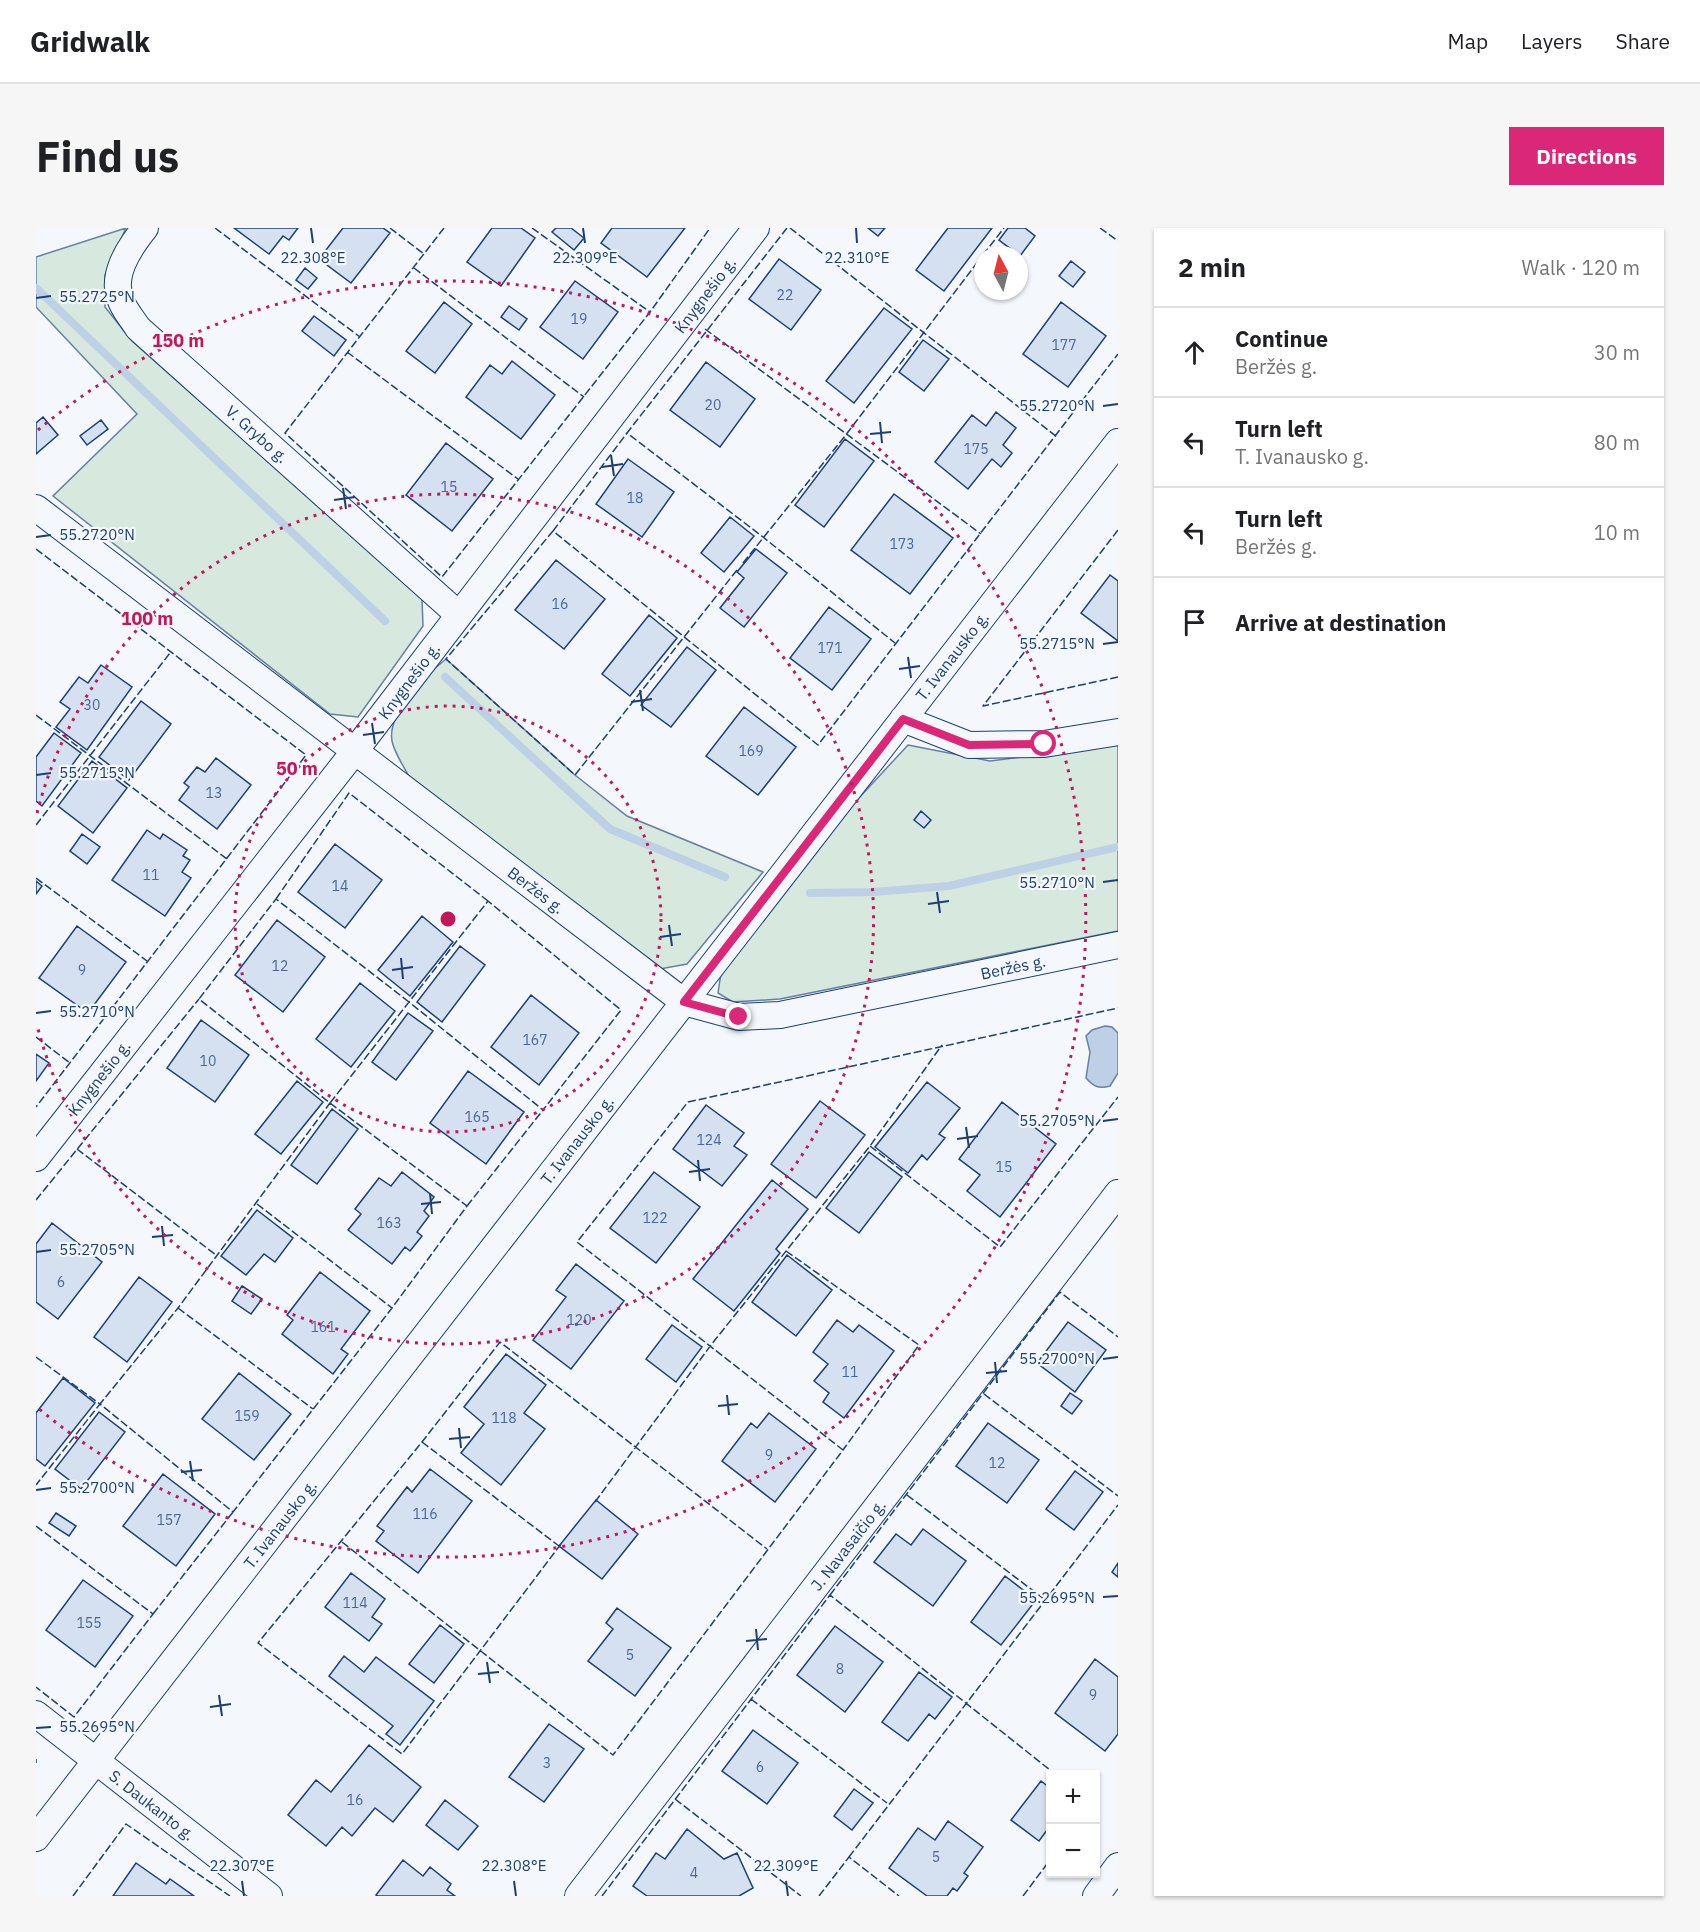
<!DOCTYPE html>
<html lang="en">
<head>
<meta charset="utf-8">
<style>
  body { margin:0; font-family:"IBM Plex Sans",sans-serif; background:#f6f6f6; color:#202124 }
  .controls { position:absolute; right:18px; bottom:18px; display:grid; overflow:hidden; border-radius:0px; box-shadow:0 2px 4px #0004 }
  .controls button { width:54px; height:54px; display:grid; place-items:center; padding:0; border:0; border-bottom:2px solid #e0e0e0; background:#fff; color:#202124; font:30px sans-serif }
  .compass { position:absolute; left:938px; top:18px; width:54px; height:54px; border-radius:50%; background:#fff; box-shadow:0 2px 4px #0004; rotate:353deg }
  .stop { position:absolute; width:18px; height:18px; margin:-14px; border:4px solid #db2777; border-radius:50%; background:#fff }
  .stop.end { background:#db2777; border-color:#fff; box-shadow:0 2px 6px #0008 }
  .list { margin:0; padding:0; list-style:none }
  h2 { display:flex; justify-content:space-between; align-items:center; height:78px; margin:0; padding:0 24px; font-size:26px }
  h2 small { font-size:20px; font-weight:400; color:#757577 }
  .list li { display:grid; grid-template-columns:39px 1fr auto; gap:18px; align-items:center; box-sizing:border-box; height:90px; padding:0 24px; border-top:2px solid #e0e0e0 }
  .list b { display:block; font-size:22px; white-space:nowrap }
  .list p { margin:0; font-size:20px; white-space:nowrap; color:#757577 }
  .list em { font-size:20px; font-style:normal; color:#757577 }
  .icon { flex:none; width:33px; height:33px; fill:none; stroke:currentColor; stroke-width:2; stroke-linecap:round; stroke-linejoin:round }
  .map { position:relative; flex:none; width:1082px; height:1668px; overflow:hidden; border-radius:0px }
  header { display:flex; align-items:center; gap:36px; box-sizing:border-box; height:84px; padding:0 30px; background:#fff; border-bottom:2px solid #e0e0e0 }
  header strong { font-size:28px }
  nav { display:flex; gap:33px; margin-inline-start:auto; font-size:21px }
  .intro { display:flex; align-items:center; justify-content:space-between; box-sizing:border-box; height:144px; padding:0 36px }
  h1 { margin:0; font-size:42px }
  .button { padding:15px 27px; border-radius:0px; background:#db2777; color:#fff; font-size:21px; font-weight:700 }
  main { display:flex; gap:36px; padding:0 36px }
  aside { flex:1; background:#fff; border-radius:0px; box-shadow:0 2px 4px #0004 }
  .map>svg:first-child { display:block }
  .green { fill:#d7e8df; stroke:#687fa3; stroke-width:1.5 }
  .water { fill:#bed0e5; stroke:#687fa3; stroke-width:1.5 }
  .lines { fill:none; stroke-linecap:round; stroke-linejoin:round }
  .stream { stroke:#bed0e5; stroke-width:8 }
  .building { fill:#d5e0f0; stroke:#1d3f73; stroke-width:1.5 }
  .street-casing { stroke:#1d3f73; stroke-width:28 }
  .street { stroke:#f4f7fb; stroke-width:26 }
  .fence { stroke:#1d3f73; stroke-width:1.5; stroke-dasharray:8 3; stroke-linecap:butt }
  .route { stroke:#db2777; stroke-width:8 }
  .ticks { fill:none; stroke:#1d3f73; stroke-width:2 }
  .ring { fill:none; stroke:#c2185b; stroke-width:3; stroke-dasharray:3 6 }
  .labels { text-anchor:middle; stroke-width:4.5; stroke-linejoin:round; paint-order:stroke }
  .number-label { font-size:14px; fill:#4b6792 }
  .street-label { font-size:16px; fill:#1d3f73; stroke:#f4f7fb }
  .ticks-label { font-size:15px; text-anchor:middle; fill:#1d3f73; stroke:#f4f7fb; stroke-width:4.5; stroke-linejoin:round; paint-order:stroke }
  .centre { fill:#c2185b; stroke:#f4f7fb; stroke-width:3 }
  .ring-label { font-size:18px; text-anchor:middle; font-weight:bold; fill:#c2185b; stroke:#f4f7fb; stroke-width:4.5; stroke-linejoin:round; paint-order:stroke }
</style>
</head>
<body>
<header>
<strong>Gridwalk</strong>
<nav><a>Map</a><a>Layers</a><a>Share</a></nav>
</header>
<div class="intro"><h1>Find us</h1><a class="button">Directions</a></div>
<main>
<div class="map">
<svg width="1082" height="1668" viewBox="0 0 1082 1668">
  <rect width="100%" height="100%" fill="#f4f7fb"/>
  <path class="green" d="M90,0l-21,47v32l27,34 290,258 1,27 -65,91 -28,-3 -277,-218 84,-82 -101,-107v-50z
    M410,431l129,116 52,41 136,56 -76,92 -27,5 -252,-194c-5,-10 -14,-23 -16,-34 -5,-28 34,-66 54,-82z
    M872,517l82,16 128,-16v186l-338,68 -47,3 -15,-9 3,-20 124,-160z"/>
  <path class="water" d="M1069,798l7,1 6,6v40l-8,13c-11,3 -16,1 -24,-8l4,-26 -4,-16 6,-6z"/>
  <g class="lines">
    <path class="stream" d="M0,60l349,333
      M409,449l165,152 115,48
      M774,665l63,-1 76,-6 169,-39"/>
  </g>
  <path class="building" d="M198,0h64l-9,12 -6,-4 -14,18z
    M307,0h40l7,5 -39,50 -32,-24z
    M456,0h29l14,10 -34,48 -34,-24z
    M520,0h15l13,10 -10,12 -22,-18z
    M576,0h73l-38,49 -46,-34z
    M832,0h17l-7,8z
    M912,0h44l-48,63 -28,-21z
    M972,0h17l10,8 -15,20 -21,-16z
    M743,31l42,31 -30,40 -42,-31z
    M1035,33l14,11 -12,15 -14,-11z
    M269,40l12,10 -9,11 -12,-9z
    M539,53l43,31 -35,47 -43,-32z
    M408,74l28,22 -37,49 -29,-22z
    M1025,74l45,34 -38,51 -45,-33z
    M473,78l18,13 -8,11 -18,-13z
    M848,80l28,21 -58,74 -28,-22z
    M278,88l32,24 -12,16 -32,-25z
    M887,112l26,19 -25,32 -25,-19z
    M476,133l43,34 -34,44 -55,-42 24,-32 12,9z
    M670,134l49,37 -35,48 -50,-37z
    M960,184l20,16 -13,17 9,8 -11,14 -9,-8 -24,30 -33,-27 37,-47 14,11z
    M7,189l15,18 -22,19v-31z
    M65,192l7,9 -21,16 -7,-9z
    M809,211l29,22 -50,66 -29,-22z
    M410,215l47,36 -41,52 -46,-36z
    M592,231l46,33 -32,45 -46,-33z
    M858,266l59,44 -43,56 -59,-44z
    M694,289l24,19 -30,36 -23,-19z
    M720,321l31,24 -43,54 -24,-19 24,-30 -7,-6z
    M520,332l49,39 -41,50 -49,-39z
    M1074,347l8,6v60l-37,-28z
    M793,379l42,32 -39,51 -42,-32z
    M613,387l28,23 -47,58 -28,-22z
    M651,419l29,23 -45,57 -30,-22z
    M65,437l31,22 -45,63 -31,-23 14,-18 -10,-7 19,-25 9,6z
    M105,473l30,23 -42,56 -30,-23z
    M708,479l52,40 -38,48 -52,-39z
    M18,505l27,20 -39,53 -6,-5v-44z
    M180,530l35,27 -34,44 -38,-29 10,-13 -5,-4 13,-16 8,5z
    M56,533l35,27 -34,45 -35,-27z
    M885,583l10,9 -7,8 -10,-8z
    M111,602l13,9 3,-5 24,16 -4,6 7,4 -8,12 9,6 -26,38 -53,-36z
    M46,606l18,13 -13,17 -17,-13z
    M299,616l47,36 -37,48 -47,-36z
    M0,653l6,5 -6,8z
    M386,688l31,26 -43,54 -32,-26z
    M241,692l48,37 -42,55 -48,-37z
    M41,698l49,36 -38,51 -49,-35z
    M424,718l25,19 -43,57 -25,-20z
    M324,755l35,28 -44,56 -35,-28z
    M495,767l48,38 -40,52 -48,-38z
    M372,785l25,18 -37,49 -24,-18z
    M165,792l48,35 -34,47 -48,-34z
    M0,826l13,9 -13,18z
    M432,843l56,41 -38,52 -56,-41z
    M261,853l26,21 -42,52 -26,-20z
    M891,854l33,26 -21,26 6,4 -18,22 -5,-5 -14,18 -33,-26z
    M784,873l45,34 -49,63 -45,-34z
    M966,874l54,42 -56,73 -33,-26 13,-16 -21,-16z
    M670,877l38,28 -10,13 13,9 -25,31 -49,-37z
    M296,881l26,20 -41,55 -26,-19z
    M833,924l33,25 -43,56 -33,-25z
    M366,944l32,25 -10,14 5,5 -12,16 5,4 -12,15 -5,-4 -13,17 -44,-34 13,-16 -6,-5 24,-31 12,8z
    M618,944l46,35 -44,56 -46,-35z
    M736,952l36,29 -32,40 4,4 -46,58 -41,-32z
    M221,982l36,28 -18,24 -11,-8 -18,21 -25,-19z
    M16,995l50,39 -44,57 -22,-17v-58z
    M751,1027l45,35 -36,46 -44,-34z
    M540,1036l48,37 -53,68 -38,-29 33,-43 -10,-7z
    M284,1044l50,39 -29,38 7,5 -15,20 -51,-40 11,-14 -6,-5z
    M103,1049l33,25 -45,60 -33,-25z
    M206,1058l20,13 -11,15 -19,-13z
    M801,1092l16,12 6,-7 35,26 -50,67 -21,-16 6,-9 -15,-12 14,-17 -15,-12z
    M1032,1094l38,28 -31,42 -38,-29z
    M636,1097l30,22 -26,35 -30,-23z
    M470,1126l40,31 -22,28 21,16 -44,56 -40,-32 23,-29 -20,-17z
    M203,1145l52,41 -37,46 -52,-41z
    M27,1150l32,25 -50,63 -9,-7v-46z
    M1034,1165l12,8 -10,13 -11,-8z
    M63,1184l26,20 -44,57 -26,-20z
    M733,1185l47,36 -41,53 -53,-41 29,-38 6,5z
    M952,1195l51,37 -32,43 -51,-37z
    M394,1241l42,32 -54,72 -42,-32 8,-10 -7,-5 30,-39 5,5z
    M1039,1243l28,21 -29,38 -28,-21z
    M127,1246l52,40 -39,52 -53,-40z
    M560,1272l42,34 -36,45 -43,-33z
    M20,1285l20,13 -7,10 -20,-13z
    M887,1301l43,32 -33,45 -59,-44 22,-28 15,11z
    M1082,1335v14l-6,-5z
    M315,1345l34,26 -13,18 10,7 -13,17 -44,-34z
    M969,1348l31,24 -35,45 -30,-23z
    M47,1352l50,36 -38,51 -49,-37z
    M581,1380l54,40 -36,48 -47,-35 25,-32 -7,-6z
    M404,1397l24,19 -30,39 -25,-19z
    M799,1398l48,36 -38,50 -48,-37z
    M308,1428l20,16 12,-15 58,44 -34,44 -14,-11 7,-8 -64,-50z
    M1059,1431l23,18v57l-13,17 -50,-38z
    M883,1444l33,25 -17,22 -6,-5 -21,27 -26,-19z
    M513,1496l35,25 -40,53 -35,-25z
    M717,1502l45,33 -31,41 -45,-33z
    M333,1517l52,42 -28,35 -18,-14 -23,28 -10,-9 -16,19 -38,-31 28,-35 15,12z
    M1005,1553l9,7v38l-11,15 -28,-21z
    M818,1561l19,14 -21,27 -18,-14z
    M409,1572l33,26 -20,24 -32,-25z
    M912,1593l35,26 -19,26 4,3 -11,15 -4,-3 -6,8h-20l-38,-28 29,-40 17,12z
    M651,1601l37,30 13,-6 16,35 -14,8h-92l-14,-10 23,-33 9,6z
    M367,1632l20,16 7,-9 21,17 -4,6 8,6h-77l-2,-1z
    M100,1635l30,21 4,-5 24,17h-81z"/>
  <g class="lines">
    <g class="street-casing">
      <path id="street" d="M109,0c-16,20 -36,49 -23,75 4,9 11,17 16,25l321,287
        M0,280l648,494 55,15 41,-2 338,-70
        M867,491l66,26 75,-1 74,-12
        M0,930l318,-406 402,-524
        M0,1486l233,182
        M0,1610l1082,-1396
        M542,1668l540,-703
        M1060,1668l22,-30"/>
    </g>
    <use href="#street" class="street"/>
    <path class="fence" d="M179,0l145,109
      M354,0l34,26
      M408,0l-159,205 157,144 208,-265 60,-84
      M496,0l118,84
      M751,0l-160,205 136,104 132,106
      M754,0l267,209
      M1064,0l18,13
      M947,27l21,-27
      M378,40l170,129
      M669,101l276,205
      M311,124l171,127
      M1082,302l-135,176 135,-29
      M517,303l74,-98
      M0,321l270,206 -270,352
      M707,335l102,-127 138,-181
      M701,342l-162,205 -129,-116 107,-128 265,214 300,-391
      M0,487l191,144
      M0,597l134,-172
      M0,650l111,83
      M240,671l73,-106 139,108
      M373,774l-133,-103 -77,100 131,104 158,-202 133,109 -78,100 -134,-108
      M0,809l34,26
      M294,875l137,103 -75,102 -159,204 -133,-108 78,-96z
      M834,918l130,101 118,-150
      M41,921l139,106
      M0,972l163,-201
      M221,976l135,104
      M431,978l76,-96
      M750,1023l133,94 -76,105
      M142,1080l135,101
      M0,1129l64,47 -64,81
      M948,1166l134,102
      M386,1214l137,104
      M871,1267l137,104
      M559,1274l116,-157 159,-199 72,-101
      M0,1298l117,88 -79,103 -38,-30
      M306,1314l271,213 230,-305 -266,-208 111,-140 430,-94
      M525,1316l-159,210 -144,-111 164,-201 78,-100 267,207
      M794,1367l230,-303 58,45
      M117,1386l80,-102
      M715,1471l136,104
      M0,1531v4
      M639,1571l126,97
      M813,1629l269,-352
      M37,1668l53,-72 104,72
      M566,1668l228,-301 225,179
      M783,1668l30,-39 50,39
      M987,1668l27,-36"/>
  </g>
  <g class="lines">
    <path class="route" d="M703,789l-55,-15 219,-283 66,26 75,-1"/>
  </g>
  <path class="ticks" d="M275,0l2,15M547,0l2,15M820,0l1,15M0,70l15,-2M1067,178l15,-2M844,194l2,21M834,206l21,-2M575,227l3,21M566,239l21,-3M307,260l3,21M298,272l21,-3M0,309l15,-2M1067,416l15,-2M872,429l3,21M863,441l21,-3M604,462l3,21M595,474l21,-3M336,495l3,21M327,507l21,-3M0,547l15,-2M1067,654l15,-2M901,664l3,21M892,676l21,-3M633,697l3,21M624,709l21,-3M365,730l2,21M356,742l21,-3M0,785l15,-2M1067,893l15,-2M930,899l3,21M921,911l21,-3M662,932l2,21M653,944l21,-3M394,965l2,21M385,976l20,-2M126,998l2,20M116,1009l21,-2M0,1024l15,-2M1067,1131l15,-2M959,1134l2,21M950,1145l21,-2M691,1167l2,20M682,1178l20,-2M423,1200l2,20M413,1211l21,-2M154,1233l3,20M145,1244l21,-2M0,1262l15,-2M1067,1369l15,-1M720,1401l2,21M710,1413l21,-2M451,1434l3,21M442,1446l21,-2M183,1467l3,21M174,1479l21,-3M0,1500l15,-1M206,1653l2,15M478,1653l2,15M750,1653l2,15"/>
  <g class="ring">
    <circle cx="412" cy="691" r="213"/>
    <path d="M1 585A425 425 0 1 1 1 797"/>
    <path d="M2 202A638 638 0 1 1 2 1180"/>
  </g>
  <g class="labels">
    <g class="number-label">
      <text x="749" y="72">22</text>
      <text x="543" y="96">19</text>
      <text x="1028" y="122">177</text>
      <text x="677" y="182">20</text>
      <text x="940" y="226">175</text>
      <text x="413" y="264">15</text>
      <text x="599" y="275">18</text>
      <text x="866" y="321">173</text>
      <text x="524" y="381">16</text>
      <text x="794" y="425">171</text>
      <text x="56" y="482">30</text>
      <text x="715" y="528">169</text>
      <text x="178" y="570">13</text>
      <text x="115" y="652">11</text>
      <text x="304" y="663">14</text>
      <text x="244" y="743">12</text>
      <text x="46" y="747">9</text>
      <text x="499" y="817">167</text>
      <text x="172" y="838">10</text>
      <text x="441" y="894">165</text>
      <text x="673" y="917">124</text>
      <text x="968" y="944">15</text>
      <text x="619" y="995">122</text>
      <text x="353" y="1000">163</text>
      <text x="25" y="1059">6</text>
      <text x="543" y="1097">120</text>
      <text x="287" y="1104">161</text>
      <text x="814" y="1149">11</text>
      <text x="211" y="1193">159</text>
      <text x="468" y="1195">118</text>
      <text x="733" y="1232">9</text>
      <text x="961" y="1240">12</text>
      <text x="389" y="1291">116</text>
      <text x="133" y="1297">157</text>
      <text x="319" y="1380">114</text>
      <text x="53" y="1400">155</text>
      <text x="594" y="1432">5</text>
      <text x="804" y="1446">8</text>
      <text x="1057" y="1472">9</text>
      <text x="511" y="1540">3</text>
      <text x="724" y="1544">6</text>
      <text x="319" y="1577">16</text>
      <text x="900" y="1634">5</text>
      <text x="658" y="1650">4</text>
    </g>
    <g class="street-label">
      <text transform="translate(669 67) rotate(-53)" y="6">Knygnešio g.</text>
      <text transform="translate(221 206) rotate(42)" y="6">V. Grybo g.</text>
      <text transform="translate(916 428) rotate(-52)" y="6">T. Ivanausko g.</text>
      <text transform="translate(373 453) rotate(-53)" y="6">Knygnešio g.</text>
      <text transform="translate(500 662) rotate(37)" y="6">Beržės g.</text>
      <text transform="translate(977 739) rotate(-12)" y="6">Beržės g.</text>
      <text transform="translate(63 850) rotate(-52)" y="6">Knygnešio g.</text>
      <text transform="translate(541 912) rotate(-52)" y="6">T. Ivanausko g.</text>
      <text transform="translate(244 1296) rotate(-52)" y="6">T. Ivanausko g.</text>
      <text transform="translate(812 1317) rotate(-52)" y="6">J. Navasaičio g.</text>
      <text transform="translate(116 1577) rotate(38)" y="6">S. Daukanto g.</text>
    </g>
  </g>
  <g class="ticks-label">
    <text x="277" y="35">22.308°E</text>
    <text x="549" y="35">22.309°E</text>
    <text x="821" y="35">22.310°E</text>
    <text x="61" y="74">55.2725°N</text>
    <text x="1021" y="183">55.2720°N</text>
    <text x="61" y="312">55.2720°N</text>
    <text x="1021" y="421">55.2715°N</text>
    <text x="61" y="550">55.2715°N</text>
    <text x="1021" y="660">55.2710°N</text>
    <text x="61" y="789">55.2710°N</text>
    <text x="1021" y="898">55.2705°N</text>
    <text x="61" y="1027">55.2705°N</text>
    <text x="1021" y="1136">55.2700°N</text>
    <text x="61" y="1265">55.2700°N</text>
    <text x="1021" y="1375">55.2695°N</text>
    <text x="61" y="1504">55.2695°N</text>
    <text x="206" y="1643">22.307°E</text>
    <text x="478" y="1643">22.308°E</text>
    <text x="750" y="1643">22.309°E</text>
  </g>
  <circle cx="412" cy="691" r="9" class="centre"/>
  <g class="ring-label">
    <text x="142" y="119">150 m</text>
    <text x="111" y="397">100 m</text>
    <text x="261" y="547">50 m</text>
  </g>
</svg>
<div class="controls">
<button>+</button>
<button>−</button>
</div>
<svg class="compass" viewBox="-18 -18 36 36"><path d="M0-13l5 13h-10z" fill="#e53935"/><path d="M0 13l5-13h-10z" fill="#757577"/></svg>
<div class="stop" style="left:1008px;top:516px"></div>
<div class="stop end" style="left:703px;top:789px"></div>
</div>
<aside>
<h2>2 min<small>Walk · 120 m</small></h2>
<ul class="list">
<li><svg class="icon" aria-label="ahead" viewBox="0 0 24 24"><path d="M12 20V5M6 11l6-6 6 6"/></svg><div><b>Continue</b><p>Beržės g.</p></div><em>30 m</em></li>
<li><svg class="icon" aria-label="left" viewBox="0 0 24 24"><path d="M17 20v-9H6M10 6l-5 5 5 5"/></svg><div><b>Turn left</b><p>T. Ivanausko g.</p></div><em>80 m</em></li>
<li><svg class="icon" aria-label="left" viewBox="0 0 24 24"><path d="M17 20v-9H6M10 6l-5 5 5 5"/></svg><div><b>Turn left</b><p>Beržės g.</p></div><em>10 m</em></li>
<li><svg class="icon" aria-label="arrive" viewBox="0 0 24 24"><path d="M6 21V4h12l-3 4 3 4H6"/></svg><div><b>Arrive at destination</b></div></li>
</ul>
</aside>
</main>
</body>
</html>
